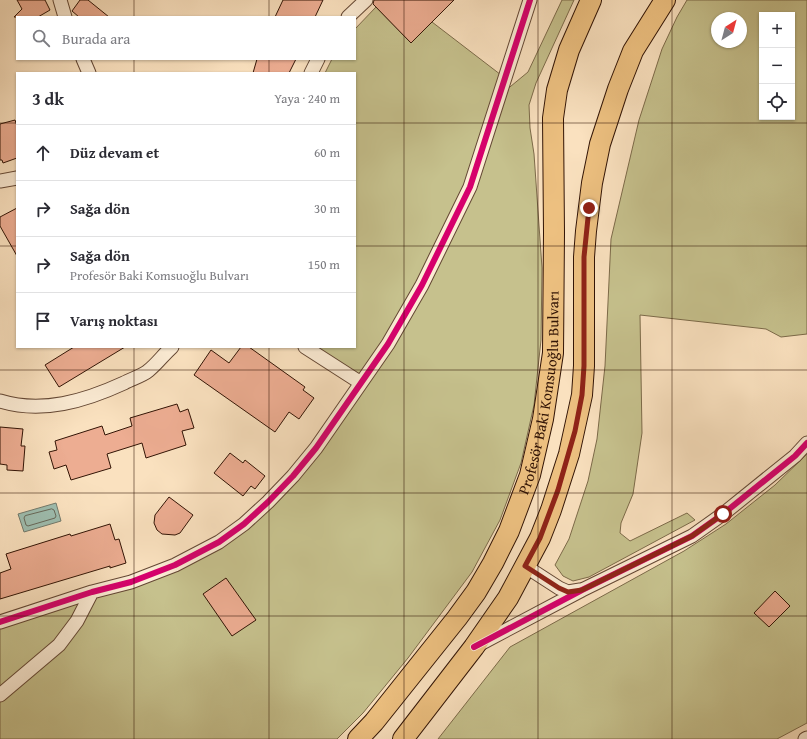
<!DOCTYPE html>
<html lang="tr">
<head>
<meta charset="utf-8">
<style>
  body { margin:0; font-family:"Gentium Book Plus",serif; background:#f7f7f7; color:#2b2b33 }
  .controls { position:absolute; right:12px; top:12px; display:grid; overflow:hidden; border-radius:0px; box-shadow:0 1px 3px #0004 }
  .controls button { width:36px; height:36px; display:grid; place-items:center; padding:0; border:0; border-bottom:1px solid #e1e1e2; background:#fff; color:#2b2b33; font:20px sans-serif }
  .compass { position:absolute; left:711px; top:12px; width:36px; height:36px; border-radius:50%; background:#fff; box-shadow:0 1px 3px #0004; rotate:36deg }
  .stop { position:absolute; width:12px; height:12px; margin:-9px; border:3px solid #8f2418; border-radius:50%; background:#fff }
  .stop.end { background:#8f2418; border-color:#fff; box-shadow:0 1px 4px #0008 }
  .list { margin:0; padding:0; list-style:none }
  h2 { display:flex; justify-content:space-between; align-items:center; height:52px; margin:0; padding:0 16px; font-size:17px }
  h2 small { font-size:13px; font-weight:400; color:#7c7c81 }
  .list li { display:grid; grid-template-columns:26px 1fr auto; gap:12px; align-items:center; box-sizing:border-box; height:56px; padding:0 16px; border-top:1px solid #e1e1e2 }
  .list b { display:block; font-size:15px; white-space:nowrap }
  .list p { margin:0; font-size:13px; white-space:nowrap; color:#7c7c81 }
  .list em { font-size:13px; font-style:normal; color:#7c7c81 }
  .icon { flex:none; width:22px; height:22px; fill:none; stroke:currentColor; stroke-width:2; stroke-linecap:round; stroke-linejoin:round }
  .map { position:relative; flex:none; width:807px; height:739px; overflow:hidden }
  .search { position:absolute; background:#fff; box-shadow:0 1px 3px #0004; left:16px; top:16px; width:340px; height:44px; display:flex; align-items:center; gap:10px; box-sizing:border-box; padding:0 14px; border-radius:0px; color:#7c7c81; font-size:15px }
  .panel { position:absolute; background:#fff; box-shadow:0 1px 3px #0004; left:16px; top:72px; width:340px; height:276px; border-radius:0px }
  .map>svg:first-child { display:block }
  .green { fill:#c6c18d; stroke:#7c6a49; fill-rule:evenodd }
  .water { fill:#9ebeb0; stroke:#737a6c }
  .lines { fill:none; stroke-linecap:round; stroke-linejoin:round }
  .shore { stroke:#68695a; stroke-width:1 }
  .building { fill:#edad92; stroke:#321405 }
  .minor-casing { stroke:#644734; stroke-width:15 }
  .primary-casing { stroke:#321405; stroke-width:22 }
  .minor { stroke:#fcecd5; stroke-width:13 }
  .primary { stroke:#edc080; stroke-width:20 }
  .cycleway-casing { stroke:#fcecd5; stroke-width:8 }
  .cycleway { stroke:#d6006c; stroke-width:6 }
  .route { stroke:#8f2418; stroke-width:5 }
  .grid { fill:none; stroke:#321405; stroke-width:1; stroke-opacity:0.55 }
  .labels { text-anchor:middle; stroke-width:3.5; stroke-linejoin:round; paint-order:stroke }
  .street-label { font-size:15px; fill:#321405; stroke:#fcecd5 }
</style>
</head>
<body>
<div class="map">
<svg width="807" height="739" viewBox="0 0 807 739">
  <rect width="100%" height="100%" fill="#fae1bf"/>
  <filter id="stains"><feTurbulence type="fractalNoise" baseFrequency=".005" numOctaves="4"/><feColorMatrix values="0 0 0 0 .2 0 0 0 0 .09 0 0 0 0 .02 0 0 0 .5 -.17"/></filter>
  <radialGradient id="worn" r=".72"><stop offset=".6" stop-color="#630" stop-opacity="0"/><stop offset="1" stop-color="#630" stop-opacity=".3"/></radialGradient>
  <path class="green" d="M562,0h12l-38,83 -7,22 1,23 4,26 8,114 -1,72 -7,65 -13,58 -21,57 -28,52 -64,86 -45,55 -26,26h-337v-117l175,-57 93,-63 93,-119 -56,-36h50v-274h-30l7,-14h23v-30l21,-22 35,36 21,-21 73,56 -6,18 29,-24z
    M687,0h120v334l-26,3 -15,-8 -126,-14 2,118 -9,61 -12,29 -1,10 10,8 57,-28 8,7 -106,57 -16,4 -10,-5 -8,-11 14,-26 19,-58 9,-42 8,-73 6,-127 28,-119 23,-71 15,-32zM762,15h30v102h-30zM717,18h24v24h-24z
    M807,454v269l-30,16h-339l72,-92 174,-96 42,-27 49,-39z"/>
  <path class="water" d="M56,503l5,18 -37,11 -6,-18z"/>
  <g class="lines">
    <path class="shore" d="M52,509l2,1 2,6 -1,2 -27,8 -2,-1 -2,-7 1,-2z"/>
  </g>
  <path class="building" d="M17,0h28l5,10 -12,7h-24l8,-8z
    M80,0h8l21,17h-30l-7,-6z
    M283,0h40l-8,17h-40z
    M374,0h80l-43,43 -38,-39z
    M257,59h39l-7,14h-36z
    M15,120l2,6v32l-14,5 -1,-3h-2v-36z
    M17,208v48l-17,-30v-9z
    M74,347h51l-66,40 -14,-22z
    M241,347h8l56,40 -2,3 11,8 -15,21 -10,-7 -14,20 -81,-57 17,-25 18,13z
    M177,404l3,8 8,-3 6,19 -12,3 4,14 -40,13 -4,-15 -35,11 4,14 -40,12 -5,-15 -12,4 -5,-17 8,-2 -2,-9 47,-15 3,9 27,-9 -2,-8z
    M0,427l23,2 -2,17h4l-2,25 -16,-1v-5l-7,-1z
    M230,453l13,10 2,-3 20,16 -10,13 -4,-3 -8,10 -29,-23z
    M169,497l24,18 -13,18 -5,2 -13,-1 -5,-4 -3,-7 1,-8z
    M110,524l5,16 4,-1 7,24 -16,5v-2l-110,33v-26l11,-4 -5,-15 64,-20 1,2z
    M226,578l30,42 -24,16 -29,-42z
    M775,591l15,15 -21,21 -15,-14z"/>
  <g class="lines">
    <g class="minor-casing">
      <path id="minor" d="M60,0l5,17
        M348,17l18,-17
        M83,59l6,14
        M311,73l7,-14
        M0,181l17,-3
        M305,347l56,36
        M0,401c42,13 85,0 124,-18 7,-4 18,-7 24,-12 9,-7 16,-17 24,-24
        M525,566l34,22 9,4 12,-2
        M0,622l92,-30 39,-10 44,-17 44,-23 25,-18 24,-22 25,-26 23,-28 72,-104 34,-59 48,-98 60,-187
        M478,645l104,-55 110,-54 31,-22 72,-58 12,-13
        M0,695l59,-50 18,-24 15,-29
        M805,739l2,-1"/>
    </g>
    <g class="primary-casing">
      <g id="primary">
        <path id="s1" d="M358,739l16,-17 83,-104 19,-26 17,-29 16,-32 21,-56 13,-56 10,-66 1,-120 -1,-115 4,-28 12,-40 22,-50"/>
        <path d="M403,739l71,-92 34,-49 32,-60 11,-28 18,-56 13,-59 2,-29v-109l2,-26 6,-48 8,-39 18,-55 15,-38 32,-51"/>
      </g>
    </g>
    <use href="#minor" class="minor"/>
    <use href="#primary" class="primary"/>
    <g class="cycleway-casing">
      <path id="cycleway" d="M0,622l92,-30 39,-10 44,-17 44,-23 25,-18 24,-22 25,-26 23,-28 72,-104 34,-59 48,-98 60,-187
        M474,647l108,-57 110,-54 31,-22 72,-58 12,-13"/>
    </g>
    <use href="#cycleway" class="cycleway"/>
  </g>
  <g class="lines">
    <path class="route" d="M589,208l-5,49v109l-2,29 -7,36 -17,59 -18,48 -15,28 34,22 9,4 14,-2 110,-54 31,-22"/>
  </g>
  <path class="grid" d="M134,0v17M269,0v17M404,0v739M538,0v739M672,0v739M134,59v14M269,59v14M0,123h17M355,123h452M0,246h17M355,246h452M134,347v392M269,347v392M0,370h807M0,493h807M0,616h807"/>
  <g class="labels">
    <g class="street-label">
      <text dy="5" stroke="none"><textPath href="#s1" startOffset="401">Profesör Baki Komsuoğlu Bulvarı</textPath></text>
    </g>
  </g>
  <rect width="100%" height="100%" filter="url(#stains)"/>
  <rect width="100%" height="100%" fill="url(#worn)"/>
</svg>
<div class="controls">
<button>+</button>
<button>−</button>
<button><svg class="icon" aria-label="locate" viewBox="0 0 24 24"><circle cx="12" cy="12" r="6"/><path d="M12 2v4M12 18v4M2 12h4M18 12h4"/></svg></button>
</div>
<svg class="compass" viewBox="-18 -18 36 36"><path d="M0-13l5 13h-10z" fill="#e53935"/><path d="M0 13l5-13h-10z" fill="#7c7c81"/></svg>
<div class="stop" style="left:723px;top:514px"></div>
<div class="stop end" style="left:589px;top:208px"></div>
<div class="search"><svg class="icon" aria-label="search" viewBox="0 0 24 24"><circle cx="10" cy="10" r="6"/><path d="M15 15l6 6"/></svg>Burada ara</div>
<section class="panel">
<h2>3 dk<small>Yaya · 240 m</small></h2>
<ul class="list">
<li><svg class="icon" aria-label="ahead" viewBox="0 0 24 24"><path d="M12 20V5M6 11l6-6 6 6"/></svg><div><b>Düz devam et</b></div><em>60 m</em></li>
<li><svg class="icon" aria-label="right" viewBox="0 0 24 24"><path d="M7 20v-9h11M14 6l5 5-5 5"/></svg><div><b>Sağa dön</b></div><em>30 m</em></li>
<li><svg class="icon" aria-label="right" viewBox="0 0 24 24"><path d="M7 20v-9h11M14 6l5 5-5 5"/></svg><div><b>Sağa dön</b><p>Profesör Baki Komsuoğlu Bulvarı</p></div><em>150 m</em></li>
<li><svg class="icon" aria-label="arrive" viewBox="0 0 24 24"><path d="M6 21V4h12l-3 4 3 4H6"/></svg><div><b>Varış noktası</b></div></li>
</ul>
</section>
</div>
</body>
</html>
